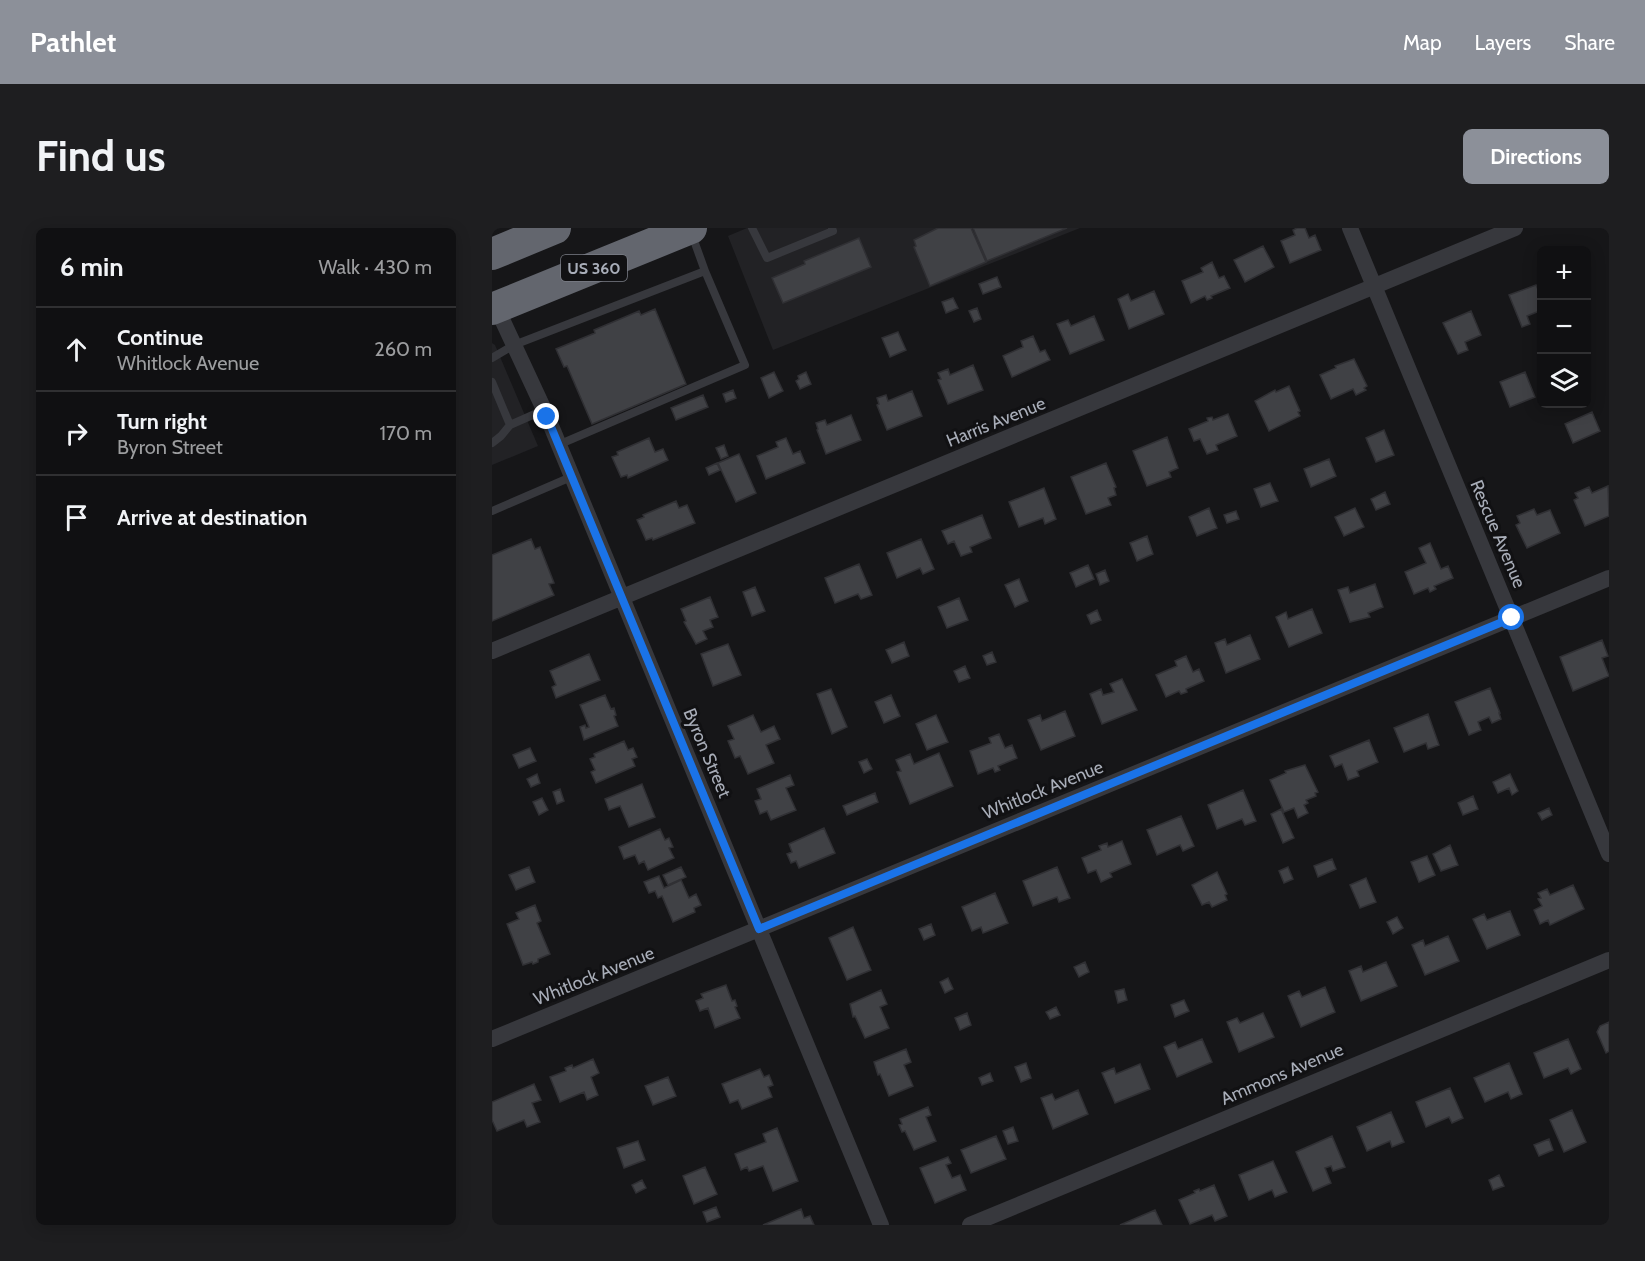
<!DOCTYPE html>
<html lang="en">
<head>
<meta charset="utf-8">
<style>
  body { margin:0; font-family:Cabin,sans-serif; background:#1e1e20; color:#f1f3f6 }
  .controls { position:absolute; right:18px; top:18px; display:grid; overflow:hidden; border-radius:9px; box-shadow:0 3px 15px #0003 }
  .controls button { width:54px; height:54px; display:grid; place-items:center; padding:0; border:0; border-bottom:2px solid #303032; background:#101012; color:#f1f3f6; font:30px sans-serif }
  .stop { position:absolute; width:18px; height:18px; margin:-14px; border:4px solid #1a73e8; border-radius:50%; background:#fff }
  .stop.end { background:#1a73e8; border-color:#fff; box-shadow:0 2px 6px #0008 }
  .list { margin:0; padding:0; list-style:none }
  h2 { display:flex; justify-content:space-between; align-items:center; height:78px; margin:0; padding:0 24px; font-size:26px }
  h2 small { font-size:20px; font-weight:400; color:#9c9d9f }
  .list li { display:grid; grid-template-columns:39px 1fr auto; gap:18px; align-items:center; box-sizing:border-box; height:84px; padding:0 24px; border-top:2px solid #303032 }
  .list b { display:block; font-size:22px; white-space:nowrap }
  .list p { margin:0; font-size:20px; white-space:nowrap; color:#9c9d9f }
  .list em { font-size:20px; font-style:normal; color:#9c9d9f }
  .icon { flex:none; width:33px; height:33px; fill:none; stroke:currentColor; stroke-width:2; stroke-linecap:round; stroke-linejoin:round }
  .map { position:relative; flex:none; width:1117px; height:997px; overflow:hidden; border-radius:9px }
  header { display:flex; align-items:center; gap:36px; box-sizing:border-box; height:84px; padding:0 30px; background:#8c9099; color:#fff }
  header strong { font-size:28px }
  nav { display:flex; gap:33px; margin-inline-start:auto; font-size:21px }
  .intro { display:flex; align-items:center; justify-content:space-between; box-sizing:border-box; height:144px; padding:0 36px }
  h1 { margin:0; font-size:42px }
  .button { padding:15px 27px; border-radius:9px; background:#8c9099; color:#fff; font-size:21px; font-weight:700 }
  main { display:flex; gap:36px; padding:0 36px }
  aside { flex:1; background:#101012; border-radius:9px; box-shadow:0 3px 15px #0003 }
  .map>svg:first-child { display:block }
  .built { fill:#222225 }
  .building { fill:#404145; stroke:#303034; stroke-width:1.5 }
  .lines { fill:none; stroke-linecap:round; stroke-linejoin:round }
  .lane { stroke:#37383d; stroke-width:8 }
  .street { stroke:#37383d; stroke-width:16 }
  .highway { stroke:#63666e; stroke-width:32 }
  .route { stroke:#1a73e8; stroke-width:8 }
  .labels { text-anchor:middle; stroke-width:6; stroke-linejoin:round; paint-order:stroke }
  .shield { fill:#111113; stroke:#7b7e86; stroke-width:1.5 }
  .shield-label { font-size:16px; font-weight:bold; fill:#a8adb8 }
  .street-label { font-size:18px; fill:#a8adb8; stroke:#111113 }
</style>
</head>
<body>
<header>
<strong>Pathlet</strong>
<nav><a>Map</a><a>Layers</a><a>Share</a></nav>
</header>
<div class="intro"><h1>Find us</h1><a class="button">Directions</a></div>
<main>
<aside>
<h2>6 min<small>Walk · 430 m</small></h2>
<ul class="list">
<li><svg class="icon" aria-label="ahead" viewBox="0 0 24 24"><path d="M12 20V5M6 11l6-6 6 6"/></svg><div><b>Continue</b><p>Whitlock Avenue</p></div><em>260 m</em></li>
<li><svg class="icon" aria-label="right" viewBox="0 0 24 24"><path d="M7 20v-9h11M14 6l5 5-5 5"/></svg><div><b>Turn right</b><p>Byron Street</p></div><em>170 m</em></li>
<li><svg class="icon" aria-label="arrive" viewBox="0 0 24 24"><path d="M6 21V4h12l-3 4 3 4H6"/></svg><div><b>Arrive at destination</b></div></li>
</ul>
</aside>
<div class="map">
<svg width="1117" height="997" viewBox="0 0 1117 997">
  <rect width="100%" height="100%" fill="#161618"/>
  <path class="built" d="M255,0h333l-307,122 -45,-114z
    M0,115l3,2 43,101 -46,19z"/>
  <path class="building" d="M446,0h33l15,34 -56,24 -16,-39 2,-1 -2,-6z
    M481,0h94l-80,33z
    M805,0h8l4,10 6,-3 6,15 -31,13 -9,-22 14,-6 -2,-5z
    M367,10l12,29 -88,36 -11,-25 33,-14 -1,-3z
    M771,18l11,21 -29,15 -11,-22z
    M720,34l7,16 5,-2 6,12 -19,8 1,2 -5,2 -2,-4 -14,7 -9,-22 21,-9 -2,-4z
    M505,49l4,10 -18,7 -4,-10z
    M1044,57l6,13v12l-15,6 3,8 -8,3 -13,-32z
    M662,63l10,23 -35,15 -11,-30 10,-5 3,7z
    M461,70l5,10 -12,5 -4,-11z
    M485,80l4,11 -7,3 -5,-11z
    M163,81l31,75 -94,40 -25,-58 -3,1 -8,-18 39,-16 -1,-3 45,-19 2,4z
    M979,83l10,24 -16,7 3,8 -10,4 -15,-31z
    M602,88l10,24 -34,14 -13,-30 11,-4 3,6z
    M406,104l8,18 -16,7 -8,-19z
    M541,108l7,16 5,-2 5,10 -38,17 -9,-21 20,-9 -2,-6z
    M862,131l13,27 -3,2 2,2 -10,5 -3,-6 -22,10 -11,-24 16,-7 -1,-2z
    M481,137l10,25 -35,14 -10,-24 3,-1 -3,-6 10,-4 2,6z
    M282,144l9,19 -14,7 -8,-20z
    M314,144l5,12 -11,5 -4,-8 3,-2 -1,-3z
    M1033,144l10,25 -25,10 -10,-25z
    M797,158l11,25 -2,1 2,4 -31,15 -14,-30 20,-11 1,2z
    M241,162l3,8 -10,4 -3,-8z
    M420,163l10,25 -35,14 -10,-25 2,-1 -2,-6 9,-3 2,6z
    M211,167l5,12 -32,13 -5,-12z
    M1100,184l8,19 -27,12 -8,-19z
    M736,186l9,22 -21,9 2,5 -11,4 -7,-15 -6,2 -5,-12 19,-8 -1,-3 5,-1 1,3z
    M359,187l10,25 -35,14 -9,-24 1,-1 -2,-6 9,-3 2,5z
    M892,202l10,25 -18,7 -10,-24z
    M675,209l11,31 -9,4 2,5 -24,9 -14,-35z
    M157,210l6,14 8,-3 5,11 -40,18 -1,-3 -6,2 -9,-20 6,-2 -1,-3z
    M294,210l7,16 7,-3 5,12 -39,16 -9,-23 21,-9 -2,-5z
    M232,217l4,11 -7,3 -5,-11z
    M247,226l17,39 -20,9 -18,-39z
    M837,231l7,17 -25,11 -7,-18z
    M225,235l3,7 -11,5 -3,-7z
    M614,235l10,24 -2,1 2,7 -8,3 3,7 -25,9 -15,-37z
    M778,255l8,18 -17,6 -7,-18z
    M1116,258l1,30 -24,10 -11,-26 4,-2 -3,-5 14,-6 3,6z
    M552,260l12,31 -11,5 -2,-6 -24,9 -10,-25z
    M893,264l5,12 -14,6 -5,-11z
    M184,273l3,7 8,-3 8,18 -42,17 -1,-2 -6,2 -9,-20 7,-3 -1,-2z
    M717,280l8,20 -20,8 -8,-19z
    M863,280l9,19 -20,9 -9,-19z
    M1042,281l3,6 13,-5 10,23 -33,15 -11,-23 4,-2 -3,-7z
    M744,283l3,8 -12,4 -3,-8z
    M490,287l9,23 -21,9 2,5 -11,4 -7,-15 -6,3 -6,-13z
    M655,308l6,18 -16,7 -7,-18z
    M39,311l4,10 5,-2 14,36 -5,1 5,11 -62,26v-66z
    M429,311l13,30 -11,5 -3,-6 -23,10 -10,-25z
    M938,315l11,26 7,-3 5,12 -19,8 2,3 -6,3 -2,-4 -14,6 -9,-22 21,-9 -7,-15z
    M367,336l13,31 -11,4 -3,-5 -23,9 -10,-25z
    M596,337l6,14 -18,8 -6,-14z
    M613,342l4,11 -9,4 -4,-11z
    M527,351l9,22 -13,6 -10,-22z
    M883,356l8,23 -15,6 2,4 -20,5 -12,-32 10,-3 2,6z
    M263,359l10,24 -13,5 -9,-24z
    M218,369l8,20 -8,3 3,7 -10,4 4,8 -11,5 -12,-22 2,-1 -5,-12z
    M467,370l9,22 -21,8 -9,-21z
    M820,381l10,24 -33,14 -13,-30 10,-5 2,7z
    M605,382l4,10 -10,4 -4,-9z
    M758,407l10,24 -34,14 -11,-30 10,-4 2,6z
    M1110,412l6,16 -6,2 7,18 -36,15 -13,-34z
    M412,414l5,14 -17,7 -6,-13z
    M236,416l13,31 -28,11 -12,-32z
    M500,424l4,10 -9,3 -4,-9z
    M97,426l11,26 -44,18 -4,-11 4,-2 -6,-14z
    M694,428l7,16 6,-3 5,12 -18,8 1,3 -6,2 -2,-3 -13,6 -10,-22 21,-9 -2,-5z
    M473,438l5,12 -11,4 -5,-11z
    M630,451l15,31 -35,14 -12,-30 11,-5 2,6 11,-3 -4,-8z
    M998,460l10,25h-1l2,6 -9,4 -3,-6 -11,5 3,8 -12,5 -14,-33z
    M339,461l16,38 -15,7 -15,-40z
    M113,467l6,14 3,-1 2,7 -2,1 4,10 -34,14 -4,-13 5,-2 1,3 3,-1 -9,-22z
    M399,467l9,21 -16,7 -9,-21z
    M573,483l10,25 -34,14 -13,-30 12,-5 2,6z
    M936,486l11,31 -11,4 -2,-6 -22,9 -10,-24z
    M261,487l8,17 13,-6 6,13 -14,6 8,18 -26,11 -8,-18 -5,2 -7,-17 6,-2 -6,-13z
    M444,487l12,27 -21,8 -11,-26z
    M507,506l6,14 7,-3 5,13 -19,8 2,4 -5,2 -2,-4 -15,6 -8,-23 21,-8 -2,-5z
    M877,512l9,22 -21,9 2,5 -11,4 -6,-16 -7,3 -5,-11z
    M132,513l4,9 5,-2 4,9 -5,2 3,7 -39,17 -5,-11 4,-2 -5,-11 5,-2 -1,-3z
    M38,520l6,13 -17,7 -6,-13z
    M447,525l14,33 -43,18 -13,-32 4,-1 -5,-11 14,-6 4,10z
    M375,531l5,10 -8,4 -5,-11z
    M813,537l13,27 -3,1 1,3 -10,4 2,3 -4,2 4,8 -10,5 -4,-10 -10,4 -14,-32 16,-7 -1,-2z
    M45,546l3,9 -9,4 -4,-8z
    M1018,546l8,17 -6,4 -3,-7 -11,5 -5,-11z
    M298,547l4,10 -8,3 10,22 -25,10 -4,-9 -7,3 -5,-13 6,-2 -4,-10z
    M150,556l13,33 -26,10 -9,-21 -11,4 -4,-11z
    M68,561l4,12 -7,3 -4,-12z
    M751,562l13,31 -11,4 -3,-6 -25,10 -9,-24z
    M383,565l3,9 -31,13 -4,-9z
    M981,568l5,13 -15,6 -5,-12z
    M50,570l6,12 -9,5 -6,-13z
    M1057,580l3,7 -10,5 -4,-7z
    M789,581l13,29 -11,5 -12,-29z
    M689,588l13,30 -11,5 -3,-6 -23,10 -10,-25z
    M332,600l11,25 -36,15 -3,-7 -5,2 -4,-9 5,-2 -3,-8z
    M168,601l5,11 4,-2 4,9 -4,1 5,10 -26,12 -4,-9 -5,3 -4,-9 -11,4 -5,-12z
    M630,613l9,23 -21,9 2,4 -11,5 -5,-12 -8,3 -6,-15 19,-8 -2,-4 8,-3 1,4z
    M958,617l8,20 -17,6 -8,-17z
    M935,628l8,19 -16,7 -8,-20z
    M840,631l4,10 -18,8 -4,-11z
    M37,639l6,15 -19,8 -7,-15z
    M189,639l5,10 -18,8 -5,-10z
    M565,639l13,31 -11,4 -2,-5 -24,9 -10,-25z
    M796,639l5,12 -9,4 -5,-12z
    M725,644l10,22 -2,1 2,5 -15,7 -3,-5 -7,3 -10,-20z
    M167,648l5,12 17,-8 8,18 7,-4 5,11 -7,3 1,4 -22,10 -11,-26 -4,2 -3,-7 -6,2 -5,-11z
    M874,650l10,24 -16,6 -10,-23z
    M1081,657l11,24 -34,16 -2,-5 -8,4 -6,-14 8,-4 -4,-7 3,-1 -3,-5 9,-4 3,6z
    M503,665l13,30 -25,10 -2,-6 -9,4 -10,-24z
    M43,677l6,16 -4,2 13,31 -12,5v3l-5,2 -1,-2 -9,3 -16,-41 12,-5 -3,-6z
    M1018,683l10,24 -33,14 -14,-30 11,-5 3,6z
    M905,689l6,11 -10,6 -6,-12z
    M439,696l4,11 -11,5 -5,-11z
    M361,699l18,43 -24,10 -18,-42z
    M956,708l11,25 -34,14 -13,-30 11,-5 2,6z
    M593,734l4,10 -10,5 -5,-10z
    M894,734l11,24 -36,15 -12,-30 12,-5 2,6z
    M456,750l5,11 -8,4 -5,-11z
    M234,757l6,16 3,-1 2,6 -2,1 5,11 -25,10 -7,-20 -8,3 -4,-10 7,-3 -2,-4z
    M833,759l10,25 -34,15 -13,-31 11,-5 3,6z
    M632,761l3,11 -9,3 -3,-12z
    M389,762l6,14 -7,3 9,21 -24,10 -10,-22 -2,1 -3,-13z
    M692,772l5,11 -14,6 -4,-12z
    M564,779l4,8 -10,4 -4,-7z
    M475,785l4,12 -11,5 -5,-12z
    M771,785l11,24 -35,15 -12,-30 10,-4 3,5z
    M1117,794v29l-3,2 -9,-21 3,-6z
    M710,811l10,23 -35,15 -13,-30 11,-5 3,7z
    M1076,811l13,30 -10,5 -3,-6 -24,10 -10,-25z
    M414,821l5,13 -7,3 9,21 -24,10 -9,-22 -2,1 -4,-13z
    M101,831l6,14 -8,4 7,18 -11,5 -3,-8 -24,10 -10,-25 16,-6 -1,-3 7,-3 1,3z
    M534,835l5,15 -10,4 -6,-15z
    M1017,835l13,31 -11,5 -3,-7 -23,10 -11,-24z
    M648,836l10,25 -35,14 -13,-30 12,-5 2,6z
    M268,841l4,8 5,-2 4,10 -5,2 4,10 -30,12 -4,-9 -8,3 -8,-19z
    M498,845l3,8 -11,4 -3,-7z
    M176,849l8,19 -23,9 -8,-19z
    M42,856l7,16 -9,3 8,19 -13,5 -3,-7 -27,11 -5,-11v-18z
    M958,860l13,30 -11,5 -3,-6 -23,10 -10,-25z
    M586,862l10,24 -35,15 -12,-31 11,-4 3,6z
    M436,879l3,8 -5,2 10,24 -22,9 -9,-19 -3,1 -3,-7 3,-1 -2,-5z
    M1080,882l14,32 -22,10 -14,-32z
    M899,884l13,30 -12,5 -2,-6 -23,10 -10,-24z
    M521,899l5,14 -10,3 -5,-13z
    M285,900l21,53 -25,10 -10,-25 -14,5 -2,-4 -6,3 -6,-16 31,-12 -3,-8z
    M504,908l10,23 -35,14 -10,-23z
    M840,908l13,31 -12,4 -2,-5 -6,2 6,15 -18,8 -17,-39z
    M1057,911l4,11 -14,6 -5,-11z
    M146,913l7,19 -21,8 -7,-20z
    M456,929l3,6 -5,2 6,13 8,-3 6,15 -31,13 -15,-35z
    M781,933l14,31 -12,5 -3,-7 -23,10 -10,-25z
    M213,939l12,27 -23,10 -11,-28z
    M1007,947l5,11 -11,4 -4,-10z
    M150,952l4,8 -10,5 -4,-8z
    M722,957l13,31 -12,5 -3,-6 -22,9 -11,-24 16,-7 -1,-2 5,-2 1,2z
    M224,979l4,10 -13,5 -4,-10z
    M309,981l3,9 6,-2 4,9h-51z
    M663,982l7,15h-42z"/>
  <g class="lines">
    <path class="lane" d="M260,0l15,30 66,-27 -1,-3
      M200,7l13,36
      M0,130l22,-13 191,-74 40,94 -187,80
      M0,154l18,43 34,-15
      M0,215l9,-7 9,-11
      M0,283l79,-34"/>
    <path class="street" d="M858,0l259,626
      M2,74l53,114 334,809
      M0,423l1023,-423
      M0,811l1117,-461
      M478,997l639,-265"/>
    <path class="highway" d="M0,26l63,-26
      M0,81l199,-81"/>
  </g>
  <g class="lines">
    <path class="route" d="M55,189l212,512 753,-311"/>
  </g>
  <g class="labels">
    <rect class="shield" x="69" y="27" width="66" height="26" rx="4.5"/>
    <g class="shield-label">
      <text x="102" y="46">US 360</text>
    </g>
    <g class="street-label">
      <text transform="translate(504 194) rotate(-22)" y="6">Harris Avenue</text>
      <text transform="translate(1006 306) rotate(67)" y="6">Rescue Avenue</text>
      <text transform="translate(215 525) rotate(67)" y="6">Byron Street</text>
      <text transform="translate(551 562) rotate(-22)" y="6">Whitlock Avenue</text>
      <text transform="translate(102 748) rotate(-22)" y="6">Whitlock Avenue</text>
      <text transform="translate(790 846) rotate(-23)" y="6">Ammons Avenue</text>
    </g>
  </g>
</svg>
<div class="controls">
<button>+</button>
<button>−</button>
<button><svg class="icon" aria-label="layers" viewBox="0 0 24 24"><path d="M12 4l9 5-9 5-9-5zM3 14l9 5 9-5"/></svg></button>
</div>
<div class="stop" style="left:1020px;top:390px"></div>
<div class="stop end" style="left:55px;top:189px"></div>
</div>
</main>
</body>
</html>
